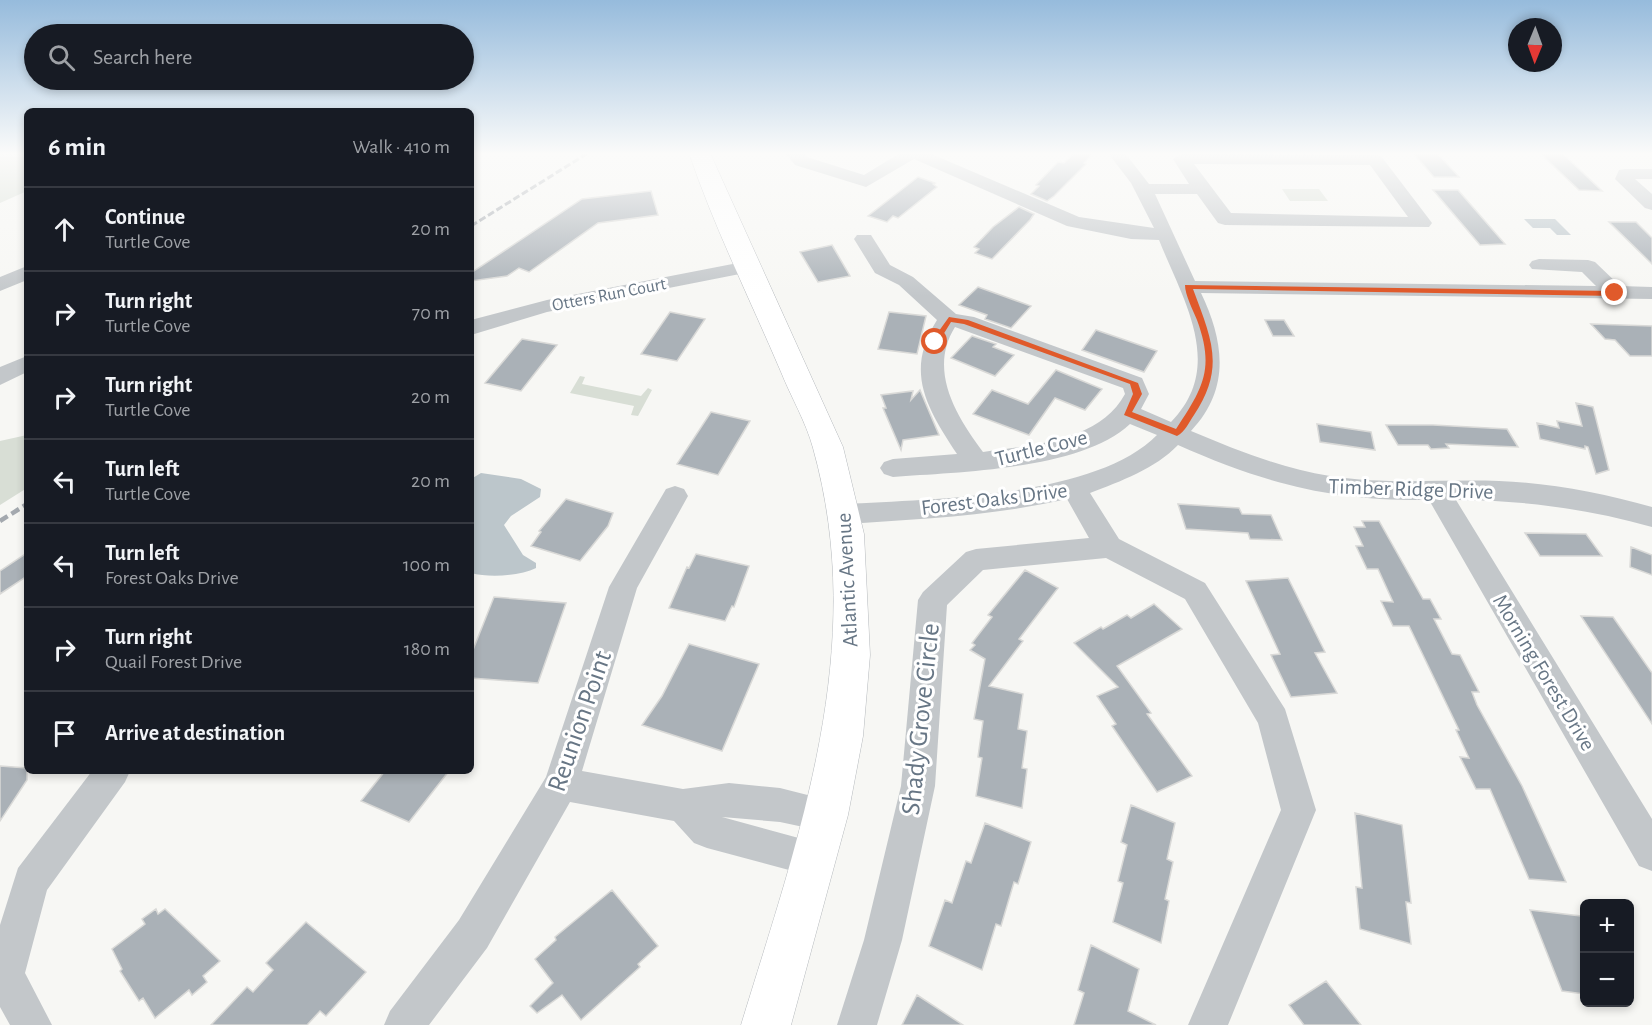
<!DOCTYPE html>
<html lang="en">
<head>
<meta charset="utf-8">
<style>
  body { margin:0; font-family:"Alegreya Sans",sans-serif; background:#20242c; color:#f1f3f6 }
  .controls { position:absolute; right:18px; bottom:18px; display:grid; overflow:hidden; border-radius:9px; box-shadow:0 3px 9px #0003 }
  .controls button { width:54px; height:54px; display:grid; place-items:center; padding:0; border:0; border-bottom:2px solid #363941; background:#171b24; color:#f1f3f6; font:30px sans-serif }
  .compass { position:absolute; left:1508px; top:18px; width:54px; height:54px; border-radius:50%; background:#171b24; box-shadow:0 3px 9px #0003; rotate:181deg }
  .stop { position:absolute; width:18px; height:18px; margin:-14px; border:4px solid #e05a2b; border-radius:50%; background:#fff }
  .stop.end { background:#e05a2b; border-color:#fff; box-shadow:0 2px 6px #0008 }
  .list { margin:0; padding:0; list-style:none }
  h2 { display:flex; justify-content:space-between; align-items:center; height:78px; margin:0; padding:0 24px; font-size:26px }
  h2 small { font-size:20px; font-weight:400; color:#9ea1a6 }
  .list li { display:grid; grid-template-columns:39px 1fr auto; gap:18px; align-items:center; box-sizing:border-box; height:84px; padding:0 24px; border-top:2px solid #363941 }
  .list b { display:block; font-size:22px; white-space:nowrap }
  .list p { margin:0; font-size:20px; white-space:nowrap; color:#9ea1a6 }
  .list em { font-size:20px; font-style:normal; color:#9ea1a6 }
  .icon { flex:none; width:33px; height:33px; fill:none; stroke:currentColor; stroke-width:2; stroke-linecap:round; stroke-linejoin:round }
  .map { position:relative; flex:none; width:1652px; height:1025px; overflow:hidden }
  .search { position:absolute; background:#171b24; box-shadow:0 3px 9px #0003; left:24px; top:24px; width:450px; height:66px; display:flex; align-items:center; gap:15px; box-sizing:border-box; padding:0 21px; border-radius:33px; color:#9ea1a6; font-size:22px }
  .panel { position:absolute; background:#171b24; box-shadow:0 3px 9px #0003; left:24px; top:108px; width:450px; height:666px; border-radius:9px }
  .map>svg:first-child { display:block }
  .green { fill:#d8ded5 }
  .water { fill:#bcc6cb }
  .building { fill:#aab1b7; stroke:#d9d9d7; stroke-width:1.5 }
  .lines { fill:none; stroke-linecap:round; stroke-linejoin:round }
  .major-casing { stroke:#b6babe; stroke-width:1 }
  .minor { fill:#c3c7ca; fill-rule:evenodd }
  .major { fill:#fff; fill-rule:evenodd }
  .rail-far1 { stroke:#a4a9af; stroke-width:3; stroke-dasharray:7 3; stroke-linecap:butt }
  .rail { stroke:#a4a9af; stroke-width:4.5; stroke-dasharray:9 4.5; stroke-linecap:butt }
  .route { fill:#e05a2b }
  .labels { text-anchor:middle; stroke-width:6; stroke-linejoin:round; paint-order:stroke }
  .far-street-label { font-size:18px; fill:#677685; stroke:#fff }
  .street-label { font-size:22px; fill:#677685; stroke:#fff }
  .near-street-label { font-size:27px; fill:#677685; stroke:#fff }
</style>
</head>
<body>
<div class="map">
<svg width="1652" height="1025" viewBox="0 0 1652 1025">
  <rect width="100%" height="100%" fill="#f7f7f4"/>
  <path class="green" d="M0,153h27v38l-27,12z
    M1282,189h37l9,12h-38z
    M580,376l5,1 -3,7 59,12 7,-8 4,2 -14,26 -7,-1 3,-9 -64,-13z
    M27,435v53l-27,17v-64z"/>
  <path class="water" d="M1524,219h31l16,16h-14l-7,-7h-17z
    M481,473l40,6 20,10 -1,8 -29,19 -7,9 19,30 13,8v5c-16,8 -47,10 -65,5v-94z"/>
  <path class="building" d="M1074,153h19l-9,10 2,1 -32,32 -7,5 -16,-7 8,-8 -3,-1 22,-23 6,1z
    M1413,153h24l22,24h-25z
    M1540,153h22l40,38 -23,-1z
    M918,177l17,6 -2,1 4,3 -39,31 -5,-2 -6,6 -19,-6z
    M1433,190h25l47,54 -25,1z
    M651,191l7,24 -60,8 -69,49 -10,-4 -12,8 -36,5v-8l111,-74z
    M1019,207l15,7 -4,6 -38,39 -17,-6 4,-4 -5,-2 19,-20z
    M1609,222h27l16,16v26z
    M832,245l18,31 -32,6 -18,-30z
    M978,287l53,19 -20,22 -26,-9 2,-4 -28,-10z
    M670,312l35,7 -28,42 -36,-7z
    M889,312l37,4 -9,38 -39,-5z
    M1265,320h19l10,16h-21z
    M1591,324l61,2v30h-22l-15,-16 -10,-1z
    M1096,330l61,21 -13,21 -62,-22z
    M972,336l24,8 -3,3 21,8 -19,21 -44,-18z
    M522,339l35,6 -36,46 -36,-8z
    M1056,370l46,19 -17,21 -30,-12 -26,37 -56,-21 19,-24 36,14z
    M920,390l19,45 -36,5 -2,10 -18,-42h3l-5,-13 32,-4 -2,9z
    M1576,403l17,4 16,63 -13,4 -8,-27 -3,-1v3l-45,-10 -3,-16 22,5 -2,-7 25,5z
    M711,412l39,9 -32,54 -41,-11z
    M1317,424l54,8 4,18 -55,-8z
    M1386,425h47l74,4 11,18 -72,-3 3,4 -18,1 -3,-4h-30z
    M566,499l47,14 -5,13 -28,35 -49,-15 10,-14 -2,-1z
    M1178,504l61,4 3,6 29,1 11,25 -32,-1 -2,-6 -62,-4z
    M1362,521h17l44,78h7l11,20h-7l18,35 8,1 19,37h-7l5,13 45,81 44,96 -37,-3 -39,-90h-14l-16,-32 9,1 -13,-28h3l-50,-104h-16l-12,-25 12,1 -15,-33h-11l-11,-23h7l-9,-19h11z
    M1525,533l61,1 16,22h-62z
    M1631,547l21,8v20l-22,-8z
    M27,553v23l-27,18v-23z
    M696,554l53,12 -15,41 -2,-1 -7,15 -56,-13 18,-41 2,1z
    M1025,570l33,18 -39,51 4,2 -34,45 34,8 -5,35 9,2 -5,37 5,1 -5,39 -46,-12 6,-38 -4,-1 5,-36 -9,-2 11,-60 -15,-9 5,-5 -3,-2 20,-26 -4,-2z
    M1288,578l37,74 -10,1 22,40 -46,4 -20,-42 9,-1 -34,-73z
    M494,597l72,6 -28,80 -67,-5v-23z
    M1154,604l28,25 -65,37 34,47 -4,1 45,62 -35,16 -45,-66 4,-2 -19,-28 21,-9 -44,-44 27,-16 2,2 24,-14 4,3z
    M1581,616l32,1 39,56v51z
    M689,644l70,20 -37,87 -80,-26 20,-29z
    M0,766l27,2v12l-27,41z
    M385,771h64l-40,51 -48,-21z
    M1131,805l44,18 -8,36 6,3 -8,37 4,2 -8,42 -48,-21 10,-39 -5,-2 9,-36 -6,-3z
    M1355,813l47,12 9,78 -5,-1 5,42 -51,-15 -4,-42 6,1z
    M985,823l46,19 -13,42 -4,-2 -13,44 -5,-2 -14,46 -53,-24 16,-46 7,3 14,-42 5,2z
    M612,890l46,56 -20,18 2,3 -59,53 -19,-25 -25,18 -7,-7 23,-23 -18,-24 21,-19 -1,-3z
    M156,909l2,5 7,-5 55,52 -17,15 4,6 -15,13 -3,-5 -34,28 -12,-20 -4,3 -19,-30 2,-2 -10,-20 33,-25 -3,-5z
    M1530,910l51,6 3,7v71l-22,-3z
    M306,922l60,50 -40,44 -6,-5 -13,14h-96l36,-38 6,5 20,-22 -7,-7z
    M1091,945l48,24 -11,42 28,14h-82l10,-32 -6,-3z
    M1326,981l35,44h-57l-15,-20z
    M917,995l46,30h-61z"/>
  <g class="lines">
    <g class="major-casing">
      <path id="major" d="M689,153h21l133,294 21,87 6,121 -7,81 -15,79 -57,210h-50c58,-190 128,-377 72,-577 -7,-26 -22,-51 -32,-76 -31,-73 -67,-145 -92,-219z"/>
    </g>
    <path class="minor" d="M785,153h18l4,4 57,18 36,-22h29l150,64 75,11 -23,-45 -23,-30h17l24,31h40l-16,-25 9,-5 193,1 6,1 48,63 3,4 -3,4 -204,-2 -7,-2 -21,-29h-42l40,87 401,5 -14,-14 -50,-3 -3,-4 3,-4 7,-2 49,1 7,2 25,24 32,1v12l-451,-6c23,48 30,96 -10,138 45,19 90,37 139,45 56,9 113,3 169,5 52,2 103,12 153,26v20c-64,-18 -129,-27 -196,-27l196,319v52l-13,-5 -210,-366c-97,1 -163,-16 -251,-55 -23,24 -57,36 -88,48l29,46 86,44 80,126 31,101 -88,215h-40l93,-215 -23,-87 -73,-124 -79,-41 -123,12 -36,35 -12,181 -33,154 -25,85h-40l27,-85 37,-154 17,-186 5,-8 43,-40 10,-3 113,-11 -22,-39c-74,17 -148,20 -223,25l-10,-3 -4,-7 4,-7 10,-3c85,-5 251,-6 313,-69l-27,-11c-49,46 -172,48 -237,53l-9,-3 -4,-6 4,-6 9,-3 64,-5c-30,-46 -53,-82 -20,-134l-38,-35 -24,-12 -21,-34 3,-4h14l19,30 23,12 43,37 18,3 168,61 7,16 -8,15 30,13c55,-56 12,-122 -12,-182l-28,-1 -64,-13 -153,-67 -48,28 -71,-22zM1194,164l176,1 38,52 -177,-4zM955,327l168,61 2,6c-26,48 -94,51 -142,58 -27,-36 -55,-82 -28,-125z
      M1625,169h27v10h-17l17,15v16l-7,-2 -30,-29 4,-9z
      M748,261l7,2 3,4 -3,4 -208,41 -76,23v-15l76,-20z
      M27,266v14l-27,11v-14z
      M27,356v16l-27,13v-18z
      M675,486l9,3 4,7 -51,92 -55,183 101,18 46,-6 51,5 59,15 6,12 -6,12 -12,5 -47,-10 -58,-5 106,29 5,13 -5,13 -13,5 -108,-29 -13,-5 -20,-22 -104,-19 -83,146 -58,77h-45l6,-14 69,-91 87,-143 63,-190 57,-98z
      M92,771h38l-5,11 -78,108 -22,83 27,52h-42l-10,-18v-82l18,-57z"/>
    <use href="#major" class="major"/>
    <path class="rail-far1" d="M471,163l1,-10
      M471,226l117,-73"/>
    <path class="rail" d="M0,521l27,-17"/>
  </g>
  <linearGradient id="sky" x2="0" y2="1"><stop stop-color="#96bbdc"/><stop offset="0.52" stop-color="#fbfbfa"/><stop offset="1" stop-color="#fbfbfa" stop-opacity="0"/></linearGradient>
  <rect width="1652" height="296" fill="url(#sky)"/>
  <path class="route" d="M1185,285l430,6 4,2 -4,3 -422,-7c18,49 33,78 1,126 -5,7 -9,17 -17,21l-53,-21 9,-21 -3,-10 -166,-60 -13,-2 -13,21 -7,-1 18,-25 19,3 170,63 4,11 -10,18 44,17c27,-41 39,-60 21,-109 -4,-10 -12,-25 -12,-35z"/>
  <g class="labels">
    <g class="far-street-label">
      <text transform="translate(609 294) rotate(-11)" y="6">Otters Run Court</text>
    </g>
    <g class="street-label">
      <text transform="translate(1041 447) rotate(-14)" y="8">Turtle Cove</text>
      <text transform="translate(1411 488) rotate(2)" y="8">Timber Ridge Drive</text>
      <text transform="translate(994 498) rotate(-7)" y="8">Forest Oaks Drive</text>
      <text transform="translate(846 580) rotate(-93)" y="8">Atlantic Avenue</text>
      <text transform="translate(1545 672) rotate(59)" y="8">Morning Forest Drive</text>
    </g>
    <g class="near-street-label">
      <text transform="translate(920 719) rotate(-84)" y="9">Shady Grove Circle</text>
      <text transform="translate(579 721) rotate(-71)" y="9">Reunion Point</text>
    </g>
  </g>
</svg>
<div class="controls">
<button>+</button>
<button>−</button>
</div>
<svg class="compass" viewBox="-18 -18 36 36"><path d="M0-13l5 13h-10z" fill="#e53935"/><path d="M0 13l5-13h-10z" fill="#9ea1a6"/></svg>
<div class="stop" style="left:935px;top:342px"></div>
<div class="stop end" style="left:1615px;top:293px"></div>
<div class="search"><svg class="icon" aria-label="search" viewBox="0 0 24 24"><circle cx="10" cy="10" r="6"/><path d="M15 15l6 6"/></svg>Search here</div>
<section class="panel">
<h2>6 min<small>Walk · 410 m</small></h2>
<ul class="list">
<li><svg class="icon" aria-label="ahead" viewBox="0 0 24 24"><path d="M12 20V5M6 11l6-6 6 6"/></svg><div><b>Continue</b><p>Turtle Cove</p></div><em>20 m</em></li>
<li><svg class="icon" aria-label="right" viewBox="0 0 24 24"><path d="M7 20v-9h11M14 6l5 5-5 5"/></svg><div><b>Turn right</b><p>Turtle Cove</p></div><em>70 m</em></li>
<li><svg class="icon" aria-label="right" viewBox="0 0 24 24"><path d="M7 20v-9h11M14 6l5 5-5 5"/></svg><div><b>Turn right</b><p>Turtle Cove</p></div><em>20 m</em></li>
<li><svg class="icon" aria-label="left" viewBox="0 0 24 24"><path d="M17 20v-9H6M10 6l-5 5 5 5"/></svg><div><b>Turn left</b><p>Turtle Cove</p></div><em>20 m</em></li>
<li><svg class="icon" aria-label="left" viewBox="0 0 24 24"><path d="M17 20v-9H6M10 6l-5 5 5 5"/></svg><div><b>Turn left</b><p>Forest Oaks Drive</p></div><em>100 m</em></li>
<li><svg class="icon" aria-label="right" viewBox="0 0 24 24"><path d="M7 20v-9h11M14 6l5 5-5 5"/></svg><div><b>Turn right</b><p>Quail Forest Drive</p></div><em>180 m</em></li>
<li><svg class="icon" aria-label="arrive" viewBox="0 0 24 24"><path d="M6 21V4h12l-3 4 3 4H6"/></svg><div><b>Arrive at destination</b></div></li>
</ul>
</section>
</div>
</body>
</html>
